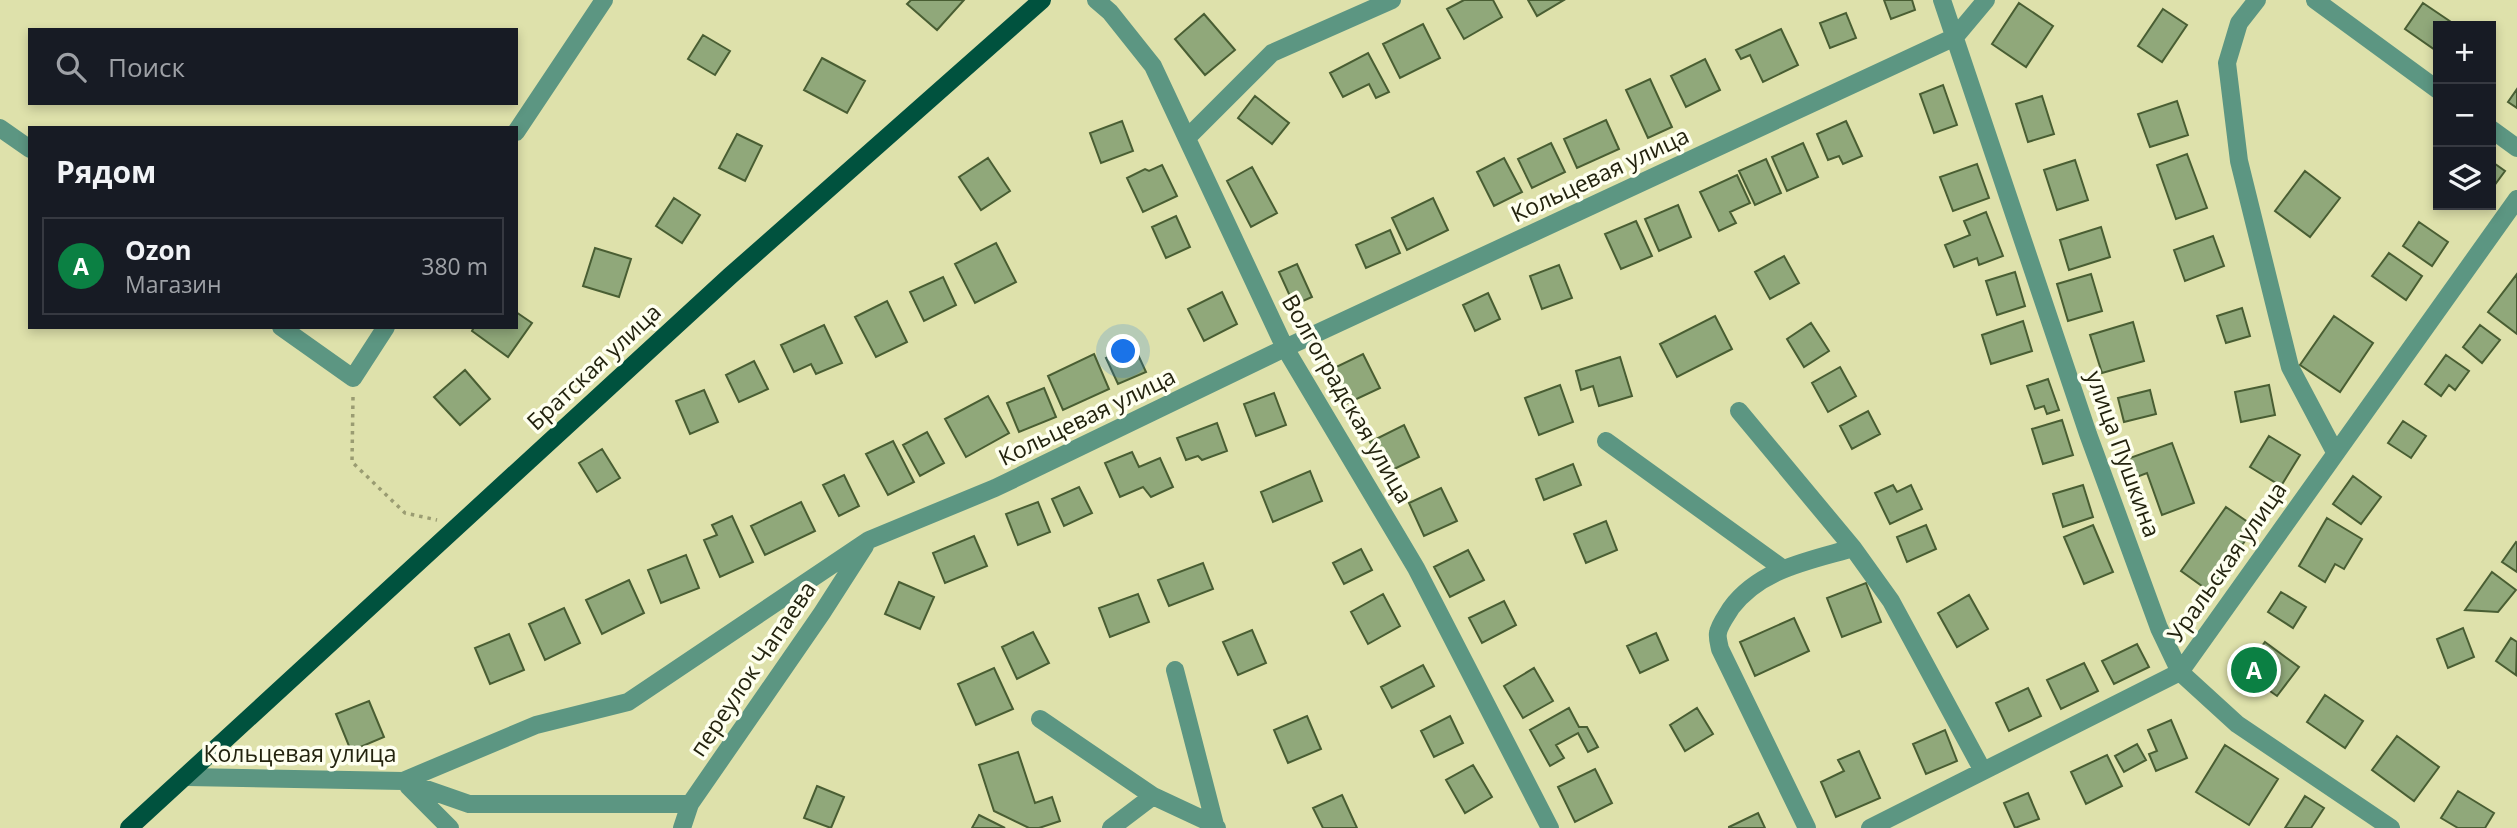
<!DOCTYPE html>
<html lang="ru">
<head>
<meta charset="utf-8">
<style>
  body { margin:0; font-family:"Open Sans",sans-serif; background:#242831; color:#f1f3f6 }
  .controls { position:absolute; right:21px; top:21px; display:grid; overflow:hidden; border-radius:0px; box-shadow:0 4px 10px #0003 }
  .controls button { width:63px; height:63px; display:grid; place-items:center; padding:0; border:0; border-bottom:2px solid #363941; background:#171b24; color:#f1f3f6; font:35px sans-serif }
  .you { position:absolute; left:1124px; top:352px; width:24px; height:24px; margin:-18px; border:5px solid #fff; border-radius:50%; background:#1a73e8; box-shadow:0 0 0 10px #1a73e833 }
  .badge { display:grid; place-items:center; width:46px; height:46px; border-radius:50%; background:#0b8043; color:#fff; font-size:23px; font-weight:700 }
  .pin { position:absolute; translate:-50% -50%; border:4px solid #fff; box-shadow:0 2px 7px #0006 }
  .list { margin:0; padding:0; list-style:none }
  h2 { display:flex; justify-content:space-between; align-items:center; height:91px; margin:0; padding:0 28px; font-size:30px }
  h2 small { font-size:23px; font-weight:400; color:#9ea1a6 }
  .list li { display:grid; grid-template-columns:46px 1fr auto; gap:21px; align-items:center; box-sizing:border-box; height:98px; margin:0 14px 14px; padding:0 14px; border:2px solid #363941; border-radius:0px }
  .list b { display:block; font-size:26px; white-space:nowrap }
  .list p { margin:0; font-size:23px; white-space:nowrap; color:#9ea1a6 }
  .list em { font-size:23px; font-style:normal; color:#9ea1a6 }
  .icon { flex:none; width:38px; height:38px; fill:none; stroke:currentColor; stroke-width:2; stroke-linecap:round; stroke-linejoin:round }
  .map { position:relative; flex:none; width:2517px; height:828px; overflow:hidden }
  .search { position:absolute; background:#171b24; box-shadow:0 4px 10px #0003; left:28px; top:28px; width:490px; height:77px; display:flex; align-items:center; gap:18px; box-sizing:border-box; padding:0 24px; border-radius:0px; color:#9ea1a6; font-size:26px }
  .panel { position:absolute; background:#171b24; box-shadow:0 4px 10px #0003; left:28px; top:126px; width:490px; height:203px; border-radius:0px }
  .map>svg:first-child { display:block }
  .building { fill:#90a87a; stroke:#495e33; stroke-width:2 }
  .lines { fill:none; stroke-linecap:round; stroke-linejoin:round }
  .path { stroke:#9a9c72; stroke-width:3.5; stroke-dasharray:3.5 5; stroke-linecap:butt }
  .minor { stroke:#5c9682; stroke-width:18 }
  .major { stroke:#00523e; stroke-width:18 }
  .labels { text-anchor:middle; stroke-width:7; stroke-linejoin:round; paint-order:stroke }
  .street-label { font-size:23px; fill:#23230e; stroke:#feffef }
</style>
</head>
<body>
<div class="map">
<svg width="2517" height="828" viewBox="0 0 2517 828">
  <rect width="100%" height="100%" fill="#dee1ab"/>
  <path class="building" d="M911,0h53l-27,30 -30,-26z
    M1464,0h29l9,17 -38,22 -17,-30z
    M1528,0h36l-27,16z
    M1884,0h28l3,10 -24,9z
    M2019,3l34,23 -27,41 -34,-23z
    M2423,3l34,23h-19v26l-33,-23z
    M2163,9l24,16 -25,37 -24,-16z
    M1846,13l10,25 -26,10 -10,-25z
    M1204,14l31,36 -30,25 -30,-36z
    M1423,24l17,34 -40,20 -17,-34z
    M1781,29l17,36 -35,17 -13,-27 -9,4 -5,-9z
    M703,35l27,16 -15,24 -27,-16z
    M1368,53l21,39 -13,6 -7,-14 -26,13 -13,-24z
    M822,58l43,23 -18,32 -43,-23z
    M1705,59l15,31 -34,17 -15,-31z
    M1650,79l22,48 -24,11 -22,-48z
    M1943,85l14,40 -23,8 -14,-39z
    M2517,89v19l-9,-6z
    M1255,96l34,27 -17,21 -34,-26z
    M2042,96l12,38 -26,8 -12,-38z
    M2177,101l11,34 -38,12 -12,-33z
    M1606,120l13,29 -42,19 -13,-29z
    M1122,121l11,30 -32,12 -11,-30z
    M1846,121l16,35 -19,8 -4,-8 -11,4 -11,-26z
    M737,134l25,12 -17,35 -26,-13z
    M1551,143l14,29 -33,16 -14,-29z
    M1803,143l15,34 -31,14 -15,-34z
    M2187,154l20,54 -31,11 -19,-54z
    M988,158l22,33 -29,19 -22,-33z
    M1504,158l18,34 -28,14 -17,-34z
    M1766,159l15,34 -26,12 -16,-34z
    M2075,160l13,40 -31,10 -13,-40z
    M2491,161l14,10 -14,19z
    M1977,164l12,34 -36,13 -13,-34z
    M1162,165l15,31 -34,16 -16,-34 18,-9 4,2z
    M1252,167l25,46 -26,14 -24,-46z
    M2305,171l35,27 -30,39 -35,-26z
    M1737,175l13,28 -20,9 6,11 -17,8 -19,-39z
    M674,198l26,17 -18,28 -26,-17z
    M1433,198l15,32 -41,20 -15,-32z
    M1678,205l13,32 -32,14 -14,-32z
    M1986,212l17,44 -24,9 -2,-7 -23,9 -9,-22 25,-10 -6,-14z
    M1176,216l14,31 -24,11 -14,-31z
    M1636,221l16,35 -31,13 -16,-35z
    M2419,222l29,20 -16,24 -29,-20z
    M2101,227l9,30 -41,13 -9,-30z
    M1390,230l10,23 -34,15 -10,-23z
    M2213,236l11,30 -39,15 -11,-31z
    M996,243l20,39 -41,21 -20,-39z
    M595,248l36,11 -12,38 -36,-11z
    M2389,253l33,23 -16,24 -34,-24z
    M1784,256l15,27 -29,16 -15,-27z
    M1297,264l15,33 -18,8 -15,-33z
    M1559,265l13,33 -30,11 -12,-33z
    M2015,272l10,34 -28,9 -11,-34z
    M2091,274l11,37 -34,10 -11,-37z
    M2517,274v60l-29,-22z
    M943,277l13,28 -32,16 -14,-29z
    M1222,292l15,32 -33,17 -16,-32z
    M1488,293l12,26 -25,12 -12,-26z
    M887,301l20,41 -31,15 -21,-40z
    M2242,308l8,28 -24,7 -9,-27z
    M516,312l16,11 -24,34 -36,-26 2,-4h42z
    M1715,316l17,33 -55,28 -17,-33z
    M2334,316l39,27 -33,49 -40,-27z
    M2023,321l9,30 -41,13 -9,-29z
    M2133,322l11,39 -42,12 -12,-38z
    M1811,323l18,28 -25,16 -17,-28z
    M824,325l18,38 -26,11 -5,-10 -17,8 -13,-27z
    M2480,325l20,15 -18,23 -19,-16z
    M1134,346l12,26 -28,12 -12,-26z
    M1094,354l15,35 -46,21 -15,-34z
    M1363,354l17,34 -34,16 -16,-34z
    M2446,355l23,16 -14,19 -6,-5 -8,11 -16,-12z
    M1620,357l12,39 -33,10 -6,-20 -12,4 -5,-19z
    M754,361l14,28 -29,13 -13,-27z
    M1840,367l16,29 -28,16 -16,-29z
    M465,370l25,29 -30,26 -26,-28z
    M2048,379l11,31 -12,4 -3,-8 -9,3 -8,-23z
    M1560,385l13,37 -34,13 -14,-37z
    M2269,385l6,30 -34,7 -6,-30z
    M1044,388l12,29 -37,15 -12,-29z
    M704,390l14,32 -28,12 -14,-33z
    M2150,390l6,24 -32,8 -6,-24z
    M1274,393l12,32 -30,11 -12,-32z
    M988,396l21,37 -43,24 -21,-38z
    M1868,411l12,23 -28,15 -12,-23z
    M2062,420l11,35 -30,9 -11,-35z
    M2403,421l23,15 -15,22 -23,-15z
    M1217,423l10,28 -25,9 -4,-4 -12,4 -9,-22z
    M1404,425l15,32 -33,16 -16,-31z
    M927,432l17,31 -24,13 -17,-31z
    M2269,436l31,19 -19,31 -31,-19z
    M893,441l21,41 -26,13 -22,-41z
    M2172,443l22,60 -32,12 -15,-42 -13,5 -7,-19z
    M602,449l18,29 -23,14 -18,-29z
    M1132,452l7,15 21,-9 13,29 -22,10 -8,-10 -23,10 -15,-34z
    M1573,464l8,21 -37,15 -8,-21z
    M1310,471l12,30 -49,21 -12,-30z
    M844,475l15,31 -20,10 -16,-31z
    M2353,476l28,21 -20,27 -28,-20z
    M1893,485l4,7 14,-7 11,24 -32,15 -15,-31z
    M2083,485l10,32 -30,10 -10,-33z
    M1079,487l13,26 -28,13 -12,-27z
    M1441,488l16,33 -33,15 -15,-33z
    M801,502l14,29 -50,24 -14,-29z
    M1038,502l12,30 -32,13 -12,-31z
    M2226,507l29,20 -46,64 -28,-20z
    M732,516l21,46 -33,15 -16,-37 13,-5 -5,-10z
    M2327,518l35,21 -18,30 -9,-5 -10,18 -26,-16z
    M1606,521l11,29 -31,13 -12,-29z
    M1926,525l10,24 -29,13 -10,-25z
    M2093,525l20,47 -29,12 -20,-47z
    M974,536l13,30 -42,17 -12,-30z
    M2516,542l1,1v29l-15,-10z
    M1361,549l11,21 -28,14 -11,-21z
    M1468,550l16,30 -34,17 -16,-30z
    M686,555l13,33 -38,15 -13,-33z
    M1203,563l10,26 -44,17 -11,-26z
    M2492,572l24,18 -18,22 -33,-2z
    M629,580l15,33 -42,21 -16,-34z
    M899,582l35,15 -14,32 -35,-15z
    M1866,583l15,39 -39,15 -15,-39z
    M2281,592l25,15 -13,21 -25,-16z
    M1138,594l11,28 -39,15 -11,-29z
    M1383,594l17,32 -32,18 -17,-32z
    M1969,595l19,34 -31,18 -19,-34z
    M1504,601l12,24 -34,18 -13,-25z
    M564,608l16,35 -35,17 -16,-36z
    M1794,618l15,33 -54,25 -15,-34z
    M2463,628l11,29 -26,11 -11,-29z
    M1252,630l14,33 -28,12 -15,-33z
    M1033,632l16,31 -32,16 -15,-32z
    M1656,633l12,27 -28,13 -13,-27z
    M509,634l15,36 -34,14 -15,-36z
    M2511,638l6,4 -1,33 -20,-14z
    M2265,642l34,25 -22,29 -34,-24z
    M2137,644l12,23 -35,17 -12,-23z
    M2084,663l14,28 -37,18 -14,-29z
    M1423,665l11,21 -42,22 -11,-21z
    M994,668l19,41 -37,16 -18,-41z
    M1534,668l19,33 -30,17 -19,-32z
    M2028,688l13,28 -32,15 -13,-28z
    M2325,695l38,26 -18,27 -38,-26z
    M369,701l15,36 -33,14 -15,-37z
    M1569,708l10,19h8l11,20 -10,5 -10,-19 -22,12 8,13 -14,8 -20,-36z
    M1697,708l16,26 -28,17 -15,-26z
    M1307,716l14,33 -33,14 -14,-33z
    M1450,716l13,27 -29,14 -13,-26z
    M2171,720l16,38 -31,13 -7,-17 8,-3 -9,-21z
    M1945,730l12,31 -31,13 -13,-30z
    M2397,736l42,31 -25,34 -42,-31z
    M2137,744l9,16 -22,12 -9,-16z
    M2225,745l53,34 -29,46 -53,-33z
    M1859,751l21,47 -44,19 -15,-35 23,-11 -6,-11z
    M1018,752l17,51 17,-6 8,24 -21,7h-10l-35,-17 -15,-46z
    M2107,755l15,31 -36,18 -15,-32z
    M1473,765l19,32 -27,16 -19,-33z
    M1595,769l17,34 -37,19 -17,-35z
    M817,786l27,11 -13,31 -27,-10z
    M2458,791l36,22 -9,15h-27l-17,-10z
    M2028,793l11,26 -24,9 -11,-25z
    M1342,795l15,33h-34l-10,-20z
    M2305,796l19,12 -13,20h-26z
    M1758,813l7,15h-36v-1z
    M979,815l26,13h-33z"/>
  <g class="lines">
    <path class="path" d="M353,397l-1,65 53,51 32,7"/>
    <path class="minor" d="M1096,0l14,12 43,54 132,282 131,220 134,260
      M1942,0l146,434 71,194 21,44 57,52 154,104
      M2257,0l-18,23 -12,40 12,98 51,206 45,85
      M2315,0l123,90
      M0,128l30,21
      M2491,129l26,19
      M516,132l88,-132
      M1188,137l84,-84 120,-53
      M281,327l72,51 33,-51
      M1739,411l114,137 38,53 92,170
      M1606,441l176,127
      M1175,670l40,155 2,3
      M1040,719l113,77 62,29
      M187,777l216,4 133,-56 92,-23 241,-162 126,-52 290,-140 670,-311 31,-37
      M403,781l66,23h221
      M408,786l42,42
      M682,828l8,-24 132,-191 43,-67
      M1111,828l42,-32
      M1807,828l-87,-179c-1,-5 -3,-12 -2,-16 1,-8 9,-18 13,-25 29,-39 77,-47 122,-60
      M1870,828l310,-156 337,-473"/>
    <path class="major" d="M129,828l601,-552 312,-276"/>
  </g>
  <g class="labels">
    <g class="street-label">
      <text transform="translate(1600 175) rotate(-25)" y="8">Кольцевая улица</text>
      <text transform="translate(594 367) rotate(-43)" y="8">Братская улица</text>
      <text transform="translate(1347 399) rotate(60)" y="8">Волгоградская улица</text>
      <text transform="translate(1087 417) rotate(-26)" y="8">Кольцевая улица</text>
      <text transform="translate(2123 454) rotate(70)" y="8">улица Пушкина</text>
      <text transform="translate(2227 562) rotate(-55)" y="8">Уральская улица</text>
      <text transform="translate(753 669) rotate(-56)" y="8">переулок Чапаева</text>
      <text x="300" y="762">Кольцевая улица</text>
    </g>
  </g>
</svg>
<div class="controls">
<button>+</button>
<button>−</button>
<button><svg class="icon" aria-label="layers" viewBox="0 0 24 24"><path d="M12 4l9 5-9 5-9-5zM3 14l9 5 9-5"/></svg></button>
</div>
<div class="you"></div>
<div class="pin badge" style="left:2254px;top:670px">A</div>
<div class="search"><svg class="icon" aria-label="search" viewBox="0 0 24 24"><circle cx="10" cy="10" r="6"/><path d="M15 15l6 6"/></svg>Поиск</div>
<section class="panel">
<h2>Рядом<small></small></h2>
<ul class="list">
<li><span class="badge">A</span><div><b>Ozon</b><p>Магазин</p></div><em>380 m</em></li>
</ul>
</section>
</div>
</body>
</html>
